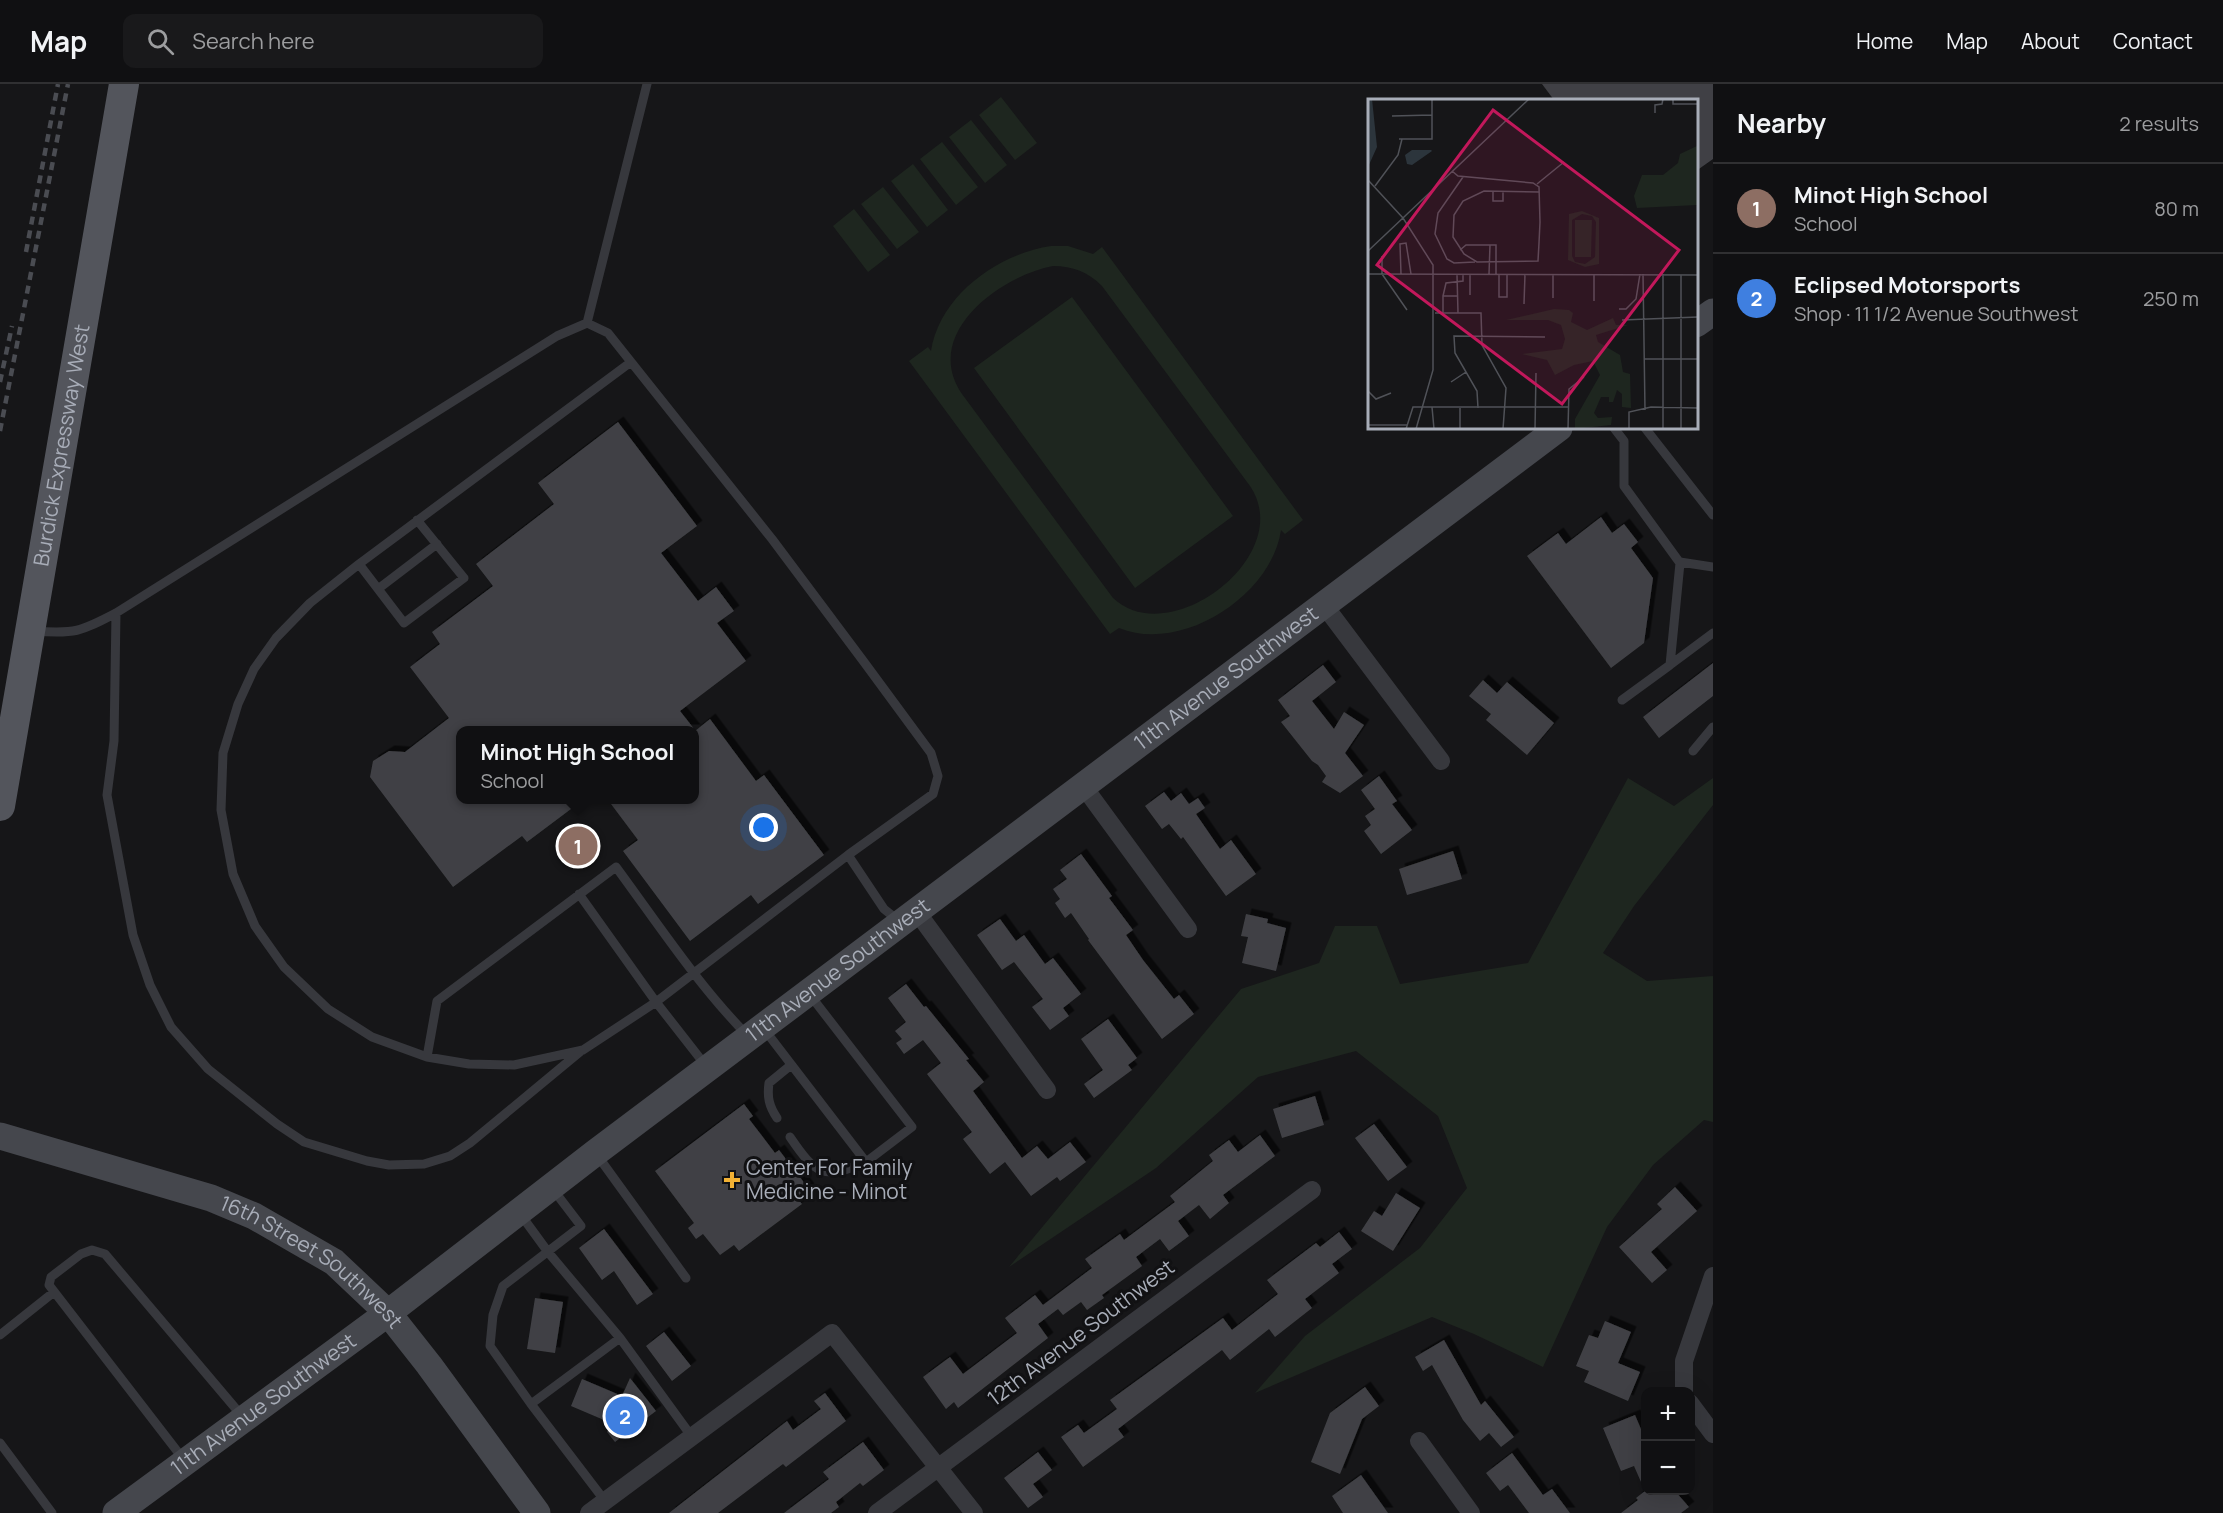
<!DOCTYPE html>
<html lang="en">
<head>
<meta charset="utf-8">
<style>
  body { margin:0; font-family:Manrope,sans-serif; background:#19191b; color:#f1f3f6 }
  .controls { position:absolute; right:18px; bottom:18px; display:grid; overflow:hidden; border-radius:12px; box-shadow:0 6px 24px #0002 }
  .controls button { width:54px; height:54px; display:grid; place-items:center; padding:0; border:0; border-bottom:2px solid #303032; background:#101012; color:#f1f3f6; font:30px sans-serif }
  .you { position:absolute; left:764px; top:744px; width:21px; height:21px; margin:-15px; border:4px solid #fff; border-radius:50%; background:#1a73e8; box-shadow:0 0 0 9px #1a73e833 }
  .badge { display:grid; place-items:center; width:39px; height:39px; border-radius:50%; background:#f2b134; color:#fff; font-size:20px; font-weight:700 }
  .pin { position:absolute; translate:-50% -50%; border:3px solid #fff; box-shadow:0 2px 6px #0006 }
  .popup { position:absolute; left:456px; top:642px; width:243px; height:78px; box-sizing:border-box; display:grid; place-content:center; border-radius:12px; background:#101012; filter:drop-shadow(0 2px 4px #0005); font-size:20px; white-space:nowrap; color:#9c9d9f }
  .popup b { font-size:22px; color:#f1f3f6 }
  .popup::after { content:''; position:absolute; left:50%; top:100%; margin-left:-12px; border:12px solid transparent; border-top-color:#101012 }
  .list { margin:0; padding:0; list-style:none }
  h2 { display:flex; justify-content:space-between; align-items:center; height:78px; margin:0; padding:0 24px; font-size:26px }
  h2 small { font-size:20px; font-weight:400; color:#9c9d9f }
  .list li { display:grid; grid-template-columns:39px 1fr auto; gap:18px; align-items:center; box-sizing:border-box; height:90px; padding:0 24px; border-top:2px solid #303032 }
  .list b { display:block; font-size:22px; white-space:nowrap }
  .list p { margin:0; font-size:20px; white-space:nowrap; color:#9c9d9f }
  .list em { font-size:20px; font-style:normal; color:#9c9d9f }
  .icon { flex:none; width:33px; height:33px; fill:none; stroke:currentColor; stroke-width:2; stroke-linecap:round; stroke-linejoin:round }
  .map { position:relative; flex:none; width:1713px; height:1429px; overflow:hidden }
  header { display:flex; align-items:center; gap:36px; box-sizing:border-box; height:84px; padding:0 30px; background:#101012; border-bottom:2px solid #303032 }
  header strong { font-size:28px }
  nav { display:flex; gap:33px; margin-inline-start:auto; font-size:21px }
  .search { width:420px; height:54px; background:#19191b; display:flex; align-items:center; gap:15px; box-sizing:border-box; padding:0 21px; border-radius:12px; color:#9c9d9f; font-size:22px }
  main { display:flex }
  aside { flex:1; background:#101012 }
  .map>svg:first-child { display:block }
  .green { fill:#1e261f; fill-rule:evenodd }
  .building { fill:#404145; filter:url(#shadow) }
  .lines { fill:none; stroke-linecap:round; stroke-linejoin:round }
  .lane { stroke:#37383d; stroke-width:9 }
  .street { stroke:#37383d; stroke-width:18 }
  .secondary { stroke:#45474d; stroke-width:27 }
  .primary { stroke:#53555c; stroke-width:30 }
  .rail { stroke:#4a4c52; stroke-width:4.5; stroke-dasharray:8 6; stroke-linecap:butt }
  .poi-dot { fill:#f2b134; stroke:#111113; stroke-width:2 }
  .labels { text-anchor:middle; stroke-width:6; stroke-linejoin:round; paint-order:stroke }
  .street-label { font-size:21px; fill:#a8adb8; stroke:#111113 }
  .poi-label { font-size:21px; fill:#a8adb8; stroke:#111113; text-anchor:start }
  .inset-road { fill:none; stroke:#505258; stroke-width:1.5 }
  .view { fill:#c2185b; fill-opacity:0.15; stroke:#c2185b; stroke-width:3 }
  .inset-edge { fill:none; stroke:#a8adb8; stroke-width:3 }
</style>
</head>
<body>
<header>
<strong>Map</strong>
<div class="search"><svg class="icon" aria-label="search" viewBox="0 0 24 24"><circle cx="10" cy="10" r="6"/><path d="M15 15l6 6"/></svg>Search here</div>
<nav><a>Home</a><a>Map</a><a>About</a><a>Contact</a></nav>
</header>
<main>
<div class="map">
<svg width="1713" height="1429" viewBox="0 0 1713 1429">
  <defs>
    <filter id="shadow"><feDropShadow dx="5.5" dy="-5.5" stdDeviation="0" flood-color="#0009"/></filter>
  </defs>
  <rect width="100%" height="100%" fill="#161618"/>
  <path class="green" d="M1001,13l36,46 -22,17 -36,-45z
    M971,36l36,45 -22,18 -36,-46z
    M942,58l36,45 -22,18 -36,-46z
    M913,80l35,46 -21,17 -36,-46z
    M883,103l36,45 -22,17 -36,-45z
    M854,125l36,46 -22,17 -35,-46z
    M1051,162h17l25,8 9,-7 201,273 -18,14 -4,-4c-9,65 -99,124 -162,98l-9,6 -201,-273 19,-14 3,4c9,-56 67,-97 120,-105zM1053,182c20,0 35,6 49,20l148,200c47,69 -80,166 -137,112l-151,-204c-41,-60 38,-118 91,-128z
    M1072,213l161,219 -98,72 -161,-220z
    M1628,694l46,28 39,-28v27l-79,101 -31,47 44,28 66,-5v146l-9,-2 -51,45 -46,62 -64,140 -69,-33 -42,-17 -177,76 50,-57 115,-88 47,-60 -29,-72 -82,-65 -98,26 -102,91 -147,99 232,-278 78,-26 16,-37h42l23,58 128,-21z"/>
  <path class="building" d="M1542,0h171v75l-17,12v-71h-142z
    M618,338l79,104 -36,27 37,48 18,-14 18,24 -17,12 29,38 -66,50 15,19h-234v70h122l-56,42 -5,-6 -69,51 -83,-110 3,-16 16,-10 16,1 44,-34 -39,-51 30,-23 -8,-12 61,-46 -17,-22 78,-60 -16,-21z
    M1601,433l11,16 12,-9 14,18 -7,6 22,30 -9,65 -33,25 -84,-112 31,-23 8,11z
    M1713,579v33l-54,42 -16,-21z
    M1323,581l13,17 -24,19 22,28 10,-17 20,13 -19,28 18,23 -23,17 -18,-11 4,-6 -8,-11 -6,-4 -31,-39 9,-6 -12,-16z
    M1483,596l14,13 10,-11 47,41 -27,32 -41,-35 5,-6 -22,-18z
    M710,635l46,62 8,-6 60,80 -66,49 -7,-9 -61,46 -67,-90 15,-11 -30,-40h87v-69z
    M1379,692l18,25 -5,3 20,26 -31,24 -17,-23 7,-6 -6,-9 10,-7 -14,-19z
    M1164,708l7,9 10,-8 8,11 9,-6 7,10 -9,6 24,35 11,-9 25,34 -30,22 -43,-59 -2,2 -12,-15 -7,5 -17,-23z
    M1453,767l9,28 -55,16 -8,-26z
    M1081,770l31,42 -3,2 24,32 -7,5 17,25 31,39 5,-4 15,19 -32,25 -74,-99 1,-1 -18,-26 -6,5 -10,-15 5,-4 -7,-10 14,-10 -7,-9z
    M1246,830l22,5 -1,4 19,5 -10,43 -34,-8 6,-26 -7,-1z
    M1000,835l16,22 8,-6 21,29 8,-6 28,36 -18,14 6,8 -19,14 -18,-23 11,-8 -29,-37 -12,8 -25,-35z
    M906,900l18,23 2,-1 43,53 -3,1 18,22 -11,9 49,67 15,-12 11,13 22,-17 16,20 -26,19 -3,-4 -26,19 -26,-34 -15,12 -27,-35 9,-7 -45,-58 14,-11 -18,-23 -19,14 -8,-11 6,-4 -7,-8 11,-9 -18,-24z
    M1108,935l29,39 -9,7 4,5 -38,28 -10,-14 19,-14 -22,-31z
    M1315,1012l9,29 -42,13 -9,-29z
    M744,1020l9,12 -4,3 26,34 4,-3 30,39 -12,9 5,6 -63,47 -5,-6 -14,10 -17,-21 -7,5 -8,-11 6,-5 -39,-52z
    M1374,1040l33,43 -19,14 -33,-43z
    M1260,1051l15,21 -52,39 6,8 -19,16 -11,-14 -21,16 11,15 -20,15 -9,-12 -24,18 6,9 -40,29 2,3 -17,12 -6,-8 -18,13 -5,-6 -20,15 10,14 -90,70 -4,-6 -8,7 -23,-32 27,-20 13,17 54,-41 -12,-15 30,-23 8,10 49,-37 -7,-9 35,-25 4,6 51,-38 -5,-6 43,-35 -4,-6 20,-15 9,12z
    M1675,1103l22,24 -46,41 16,18 -15,13 -33,-36 43,-38 -5,-5z
    M1396,1109l24,15 -27,43 -32,-20 13,-20 8,5z
    M604,1145l49,65 -16,11 -23,-34 -12,9 -23,-32z
    M1339,1148l13,17 -20,15 7,9 -34,26 7,9 -37,29 -6,-8 -39,31 -8,-10 -104,79 6,8 -41,30 -22,-30 17,-12 6,8 33,-24 -7,-9 113,-82 9,12 46,-36 -11,-14 49,-37 4,4z
    M535,1214l28,4 -8,51 -28,-4z
    M1605,1237l26,11 -13,31 22,9 -12,29 -44,-19 5,-11 -13,-5 13,-31 9,3z
    M664,1248l27,34 -19,15 -26,-35z
    M1444,1256l37,65 4,-4 29,36 -13,10 -12,-14 -9,8 -17,-21 -31,-55 -9,6 -8,-14z
    M630,1294l26,33 -41,31 -8,-10 4,-9 -40,-17 11,-27 40,17z
    M1365,1303l14,19 -17,13 -22,55 -29,-12 19,-49z
    M825,1309l21,28 -60,46 -3,-3 -65,49h-49l118,-92 6,9 28,-21 -7,-8z
    M1635,1331l11,26v50h29l14,16 -8,6h-60l17,-13 -2,-2 9,-7 -11,-25 -13,5 -18,-43z
    M863,1358l21,28 -21,16 -3,-3 -24,19 3,5 -8,6h-47l45,-34 -6,-7z
    M1038,1368l14,18 -19,14 10,13 -15,11 -24,-30z
    M1512,1369l31,42 9,-6 18,24h-41l-21,-28 -8,6 -14,-18z
    M1361,1391l27,38h-45l-11,-17z"/>
  <g class="lines">
    <path class="lane" d="M587,239l60,-239
      M1614,344l10,13v45l56,77 -10,102 -48,35
      M1645,344l68,87
      M1680,478l33,5
      M359,480l45,59 60,-45 -47,-58
      M378,505l59,-45
      M116,529l-2,128 -7,54 26,140 17,50 21,42 37,42 69,55 27,18 63,19 22,4 35,-1 26,-8 20,-13 111,-92
      M34,547c41,3 46,1 82,-18l441,-277 30,-13 21,10 164,206 92,123 67,91 7,23 -5,18 -85,61 -192,147 -73,48 -69,15 -45,-1 -42,-7 -55,-20 -44,-28 -44,-42 -29,-41 -22,-52 -12,-64 2,-57 15,-49 16,-35 22,-31 34,-35 49,-39 272,-202
      M1670,581l43,-32
      M1693,667l20,-24
      M848,771l36,54 15,12
      M579,810l77,108 50,64
      M764,945l102,133 46,-35 -102,-132
      M427,973l10,-56 179,-134c42,57 82,118 132,169
      M777,1034c-8,-12 -10,-21 -8,-35l22,-18
      M790,1053c26,38 33,43 76,25
      M597,1071l89,123
      M521,1131l27,37 72,86 72,99
      M0,1251l54,-43
      M531,1320l-41,-58 3,-31 10,-29 78,-60 -29,-38
      M0,1359l52,70
      M184,1376l-135,-175 2,-8 30,-23 11,-4 13,4 137,162
      M605,1417l-74,-97 89,-66"/>
    <path class="street" d="M1324,521l117,156
      M1084,703l104,142
      M917,828l130,178
      M1684,1308v-31l29,-85
      M1690,1319l23,31
      M1419,1357l52,72
      M589,1429l243,-180 142,180
      M877,1429l435,-323"/>
    <g class="secondary">
      <path d="M1696,240l17,-12"/>
      <path id="s1" d="M0,1052l211,62 43,18 80,46 54,51 41,52 108,148"/>
      <path id="s2" d="M116,1429l272,-200 207,-160 964,-725"/>
    </g>
    <path class="primary" id="s3" d="M0,722l124,-722"/>
    <path class="rail" d="M26,168l32,-168
      M0,298l12,-56
      M0,347l68,-347"/>
  </g>
  <path class="poi-dot" d="M729 1087h6v6h6v6h-6v6h-6v-6h-6v-6h6z"/>
  <g class="labels">
    <g class="street-label">
      <text dy="7" stroke="none"><textPath href="#s3" startOffset="366">Burdick Expressway West</textPath></text>
      <text dy="7" stroke="none"><textPath href="#s2" startOffset="1389">11th Avenue Southwest</textPath></text>
      <text dy="7" stroke="none"><textPath href="#s2" startOffset="903">11th Avenue Southwest</textPath></text>
      <text dy="7" stroke="none"><textPath href="#s1" startOffset="340">16th Street Southwest</textPath></text>
      <text transform="translate(1081 1249) rotate(-37)" y="7">12th Avenue Southwest</text>
      <text dy="7" stroke="none"><textPath href="#s2" startOffset="183">11th Avenue Southwest</textPath></text>
    </g>
    <g class="poi-label">
      <text x="746" y="1091">Center For Family<tspan x="746" dy="24">Medicine - Minot</tspan></text>
    </g>
  </g>
  <g transform="translate(1368 15)">
    <rect width="330" height="330" fill="#161618"/>
    <path d="M329,47v59l-60,3 -3,-12 8,-21h21l15,-12 2,-9zM214,112l17,7v46l-14,3 -17,-7 1,-46zM214,115l10,2 4,6 -1,35 -10,7 -10,-2 -3,-6v-36zM207,121h17l-1,37h-16zM186,210l15,1 4,3 -2,9 16,8 26,-12 3,7h12l-32,10 2,7 22,13 3,17 7,2 1,34 -9,-1v-13l-5,-4 -4,12h-4v-5h-8l-7,16 4,5 14,-1 -1,8 -36,4v-10l25,-44 -7,-14 -19,4 -19,10 -8,-15 -25,-6 40,-5 3,-10 -4,-14 -13,-5h-42z" fill="#1e261f" fill-rule="evenodd"/>
    <path d="M0,0h4l5,48 -9,20zM44,51h19l1,1 -20,14 -5,-1 -2,-9z" fill="#2c353c"/>
    <path class="inset-road" d="M305,0v5h25M287,14v-8l7,-1 1,-5M24,17l40,-1M31,40h33v-40M84,72l6,5 75,7 6,4 1,35 -1,21 -1,18 -61,1 -13,-8 -11,-17 1,-22 9,-14 21,-10 55,1M95,78l-25,36 -3,21 12,25 7,4 21,-1M0,81l35,38 30,47v105l-17,59M169,85l27,-22M7,87l23,-31 4,-16M125,92v10h10v-10M92,151l6,-5h30v29M0,152l161,-152M14,157v18l25,36M0,175l330,1M33,175l-1,-30 6,-1 5,31M121,175l1,-29M131,175v23h8v-23M275,175l2,136M295,175v155M89,176l1,38M102,196v-21M75,197l3,-13 17,-2v-6M185,199v-24M226,202v-27M156,205l1,-30M251,210h7l10,-10 4,-25M67,214h46l1,32 24,43 -3,41M75,214v-17h15M254,221l76,-3M277,260h53M83,283l15,-10M0,292l8,8 15,-6M64,308l2,22M110,309l-1,-17 -22,-38 -1,-17 91,1M0,326h39M38,330l7,-22h156M92,330v-21M167,330l1,-56M200,330l1,-40 15,-12M261,330v-17l22,-5 47,1M313,330v-154"/>
    <path class="view" d="M125,11l186,140 -117,154 -185,-139z"/>
    <rect width="330" height="330" class="inset-edge"/>
  </g>
</svg>
<div class="controls">
<button>+</button>
<button>−</button>
</div>
<div class="you"></div>
<div class="pin badge" style="left:578px;top:762px;background:#8d6e63">1</div>
<div class="popup"><b>Minot High School</b>School</div>
<div class="pin badge" style="left:625px;top:1332px;background:#3f7fe0">2</div>
</div>
<aside>
<h2>Nearby<small>2 results</small></h2>
<ul class="list">
<li><span class="badge" style="background:#8d6e63">1</span><div><b>Minot High School</b><p>School</p></div><em>80 m</em></li>
<li><span class="badge" style="background:#3f7fe0">2</span><div><b>Eclipsed Motorsports</b><p>Shop · 11 1/2 Avenue Southwest</p></div><em>250 m</em></li>
</ul>
</aside>
</main>
</body>
</html>
